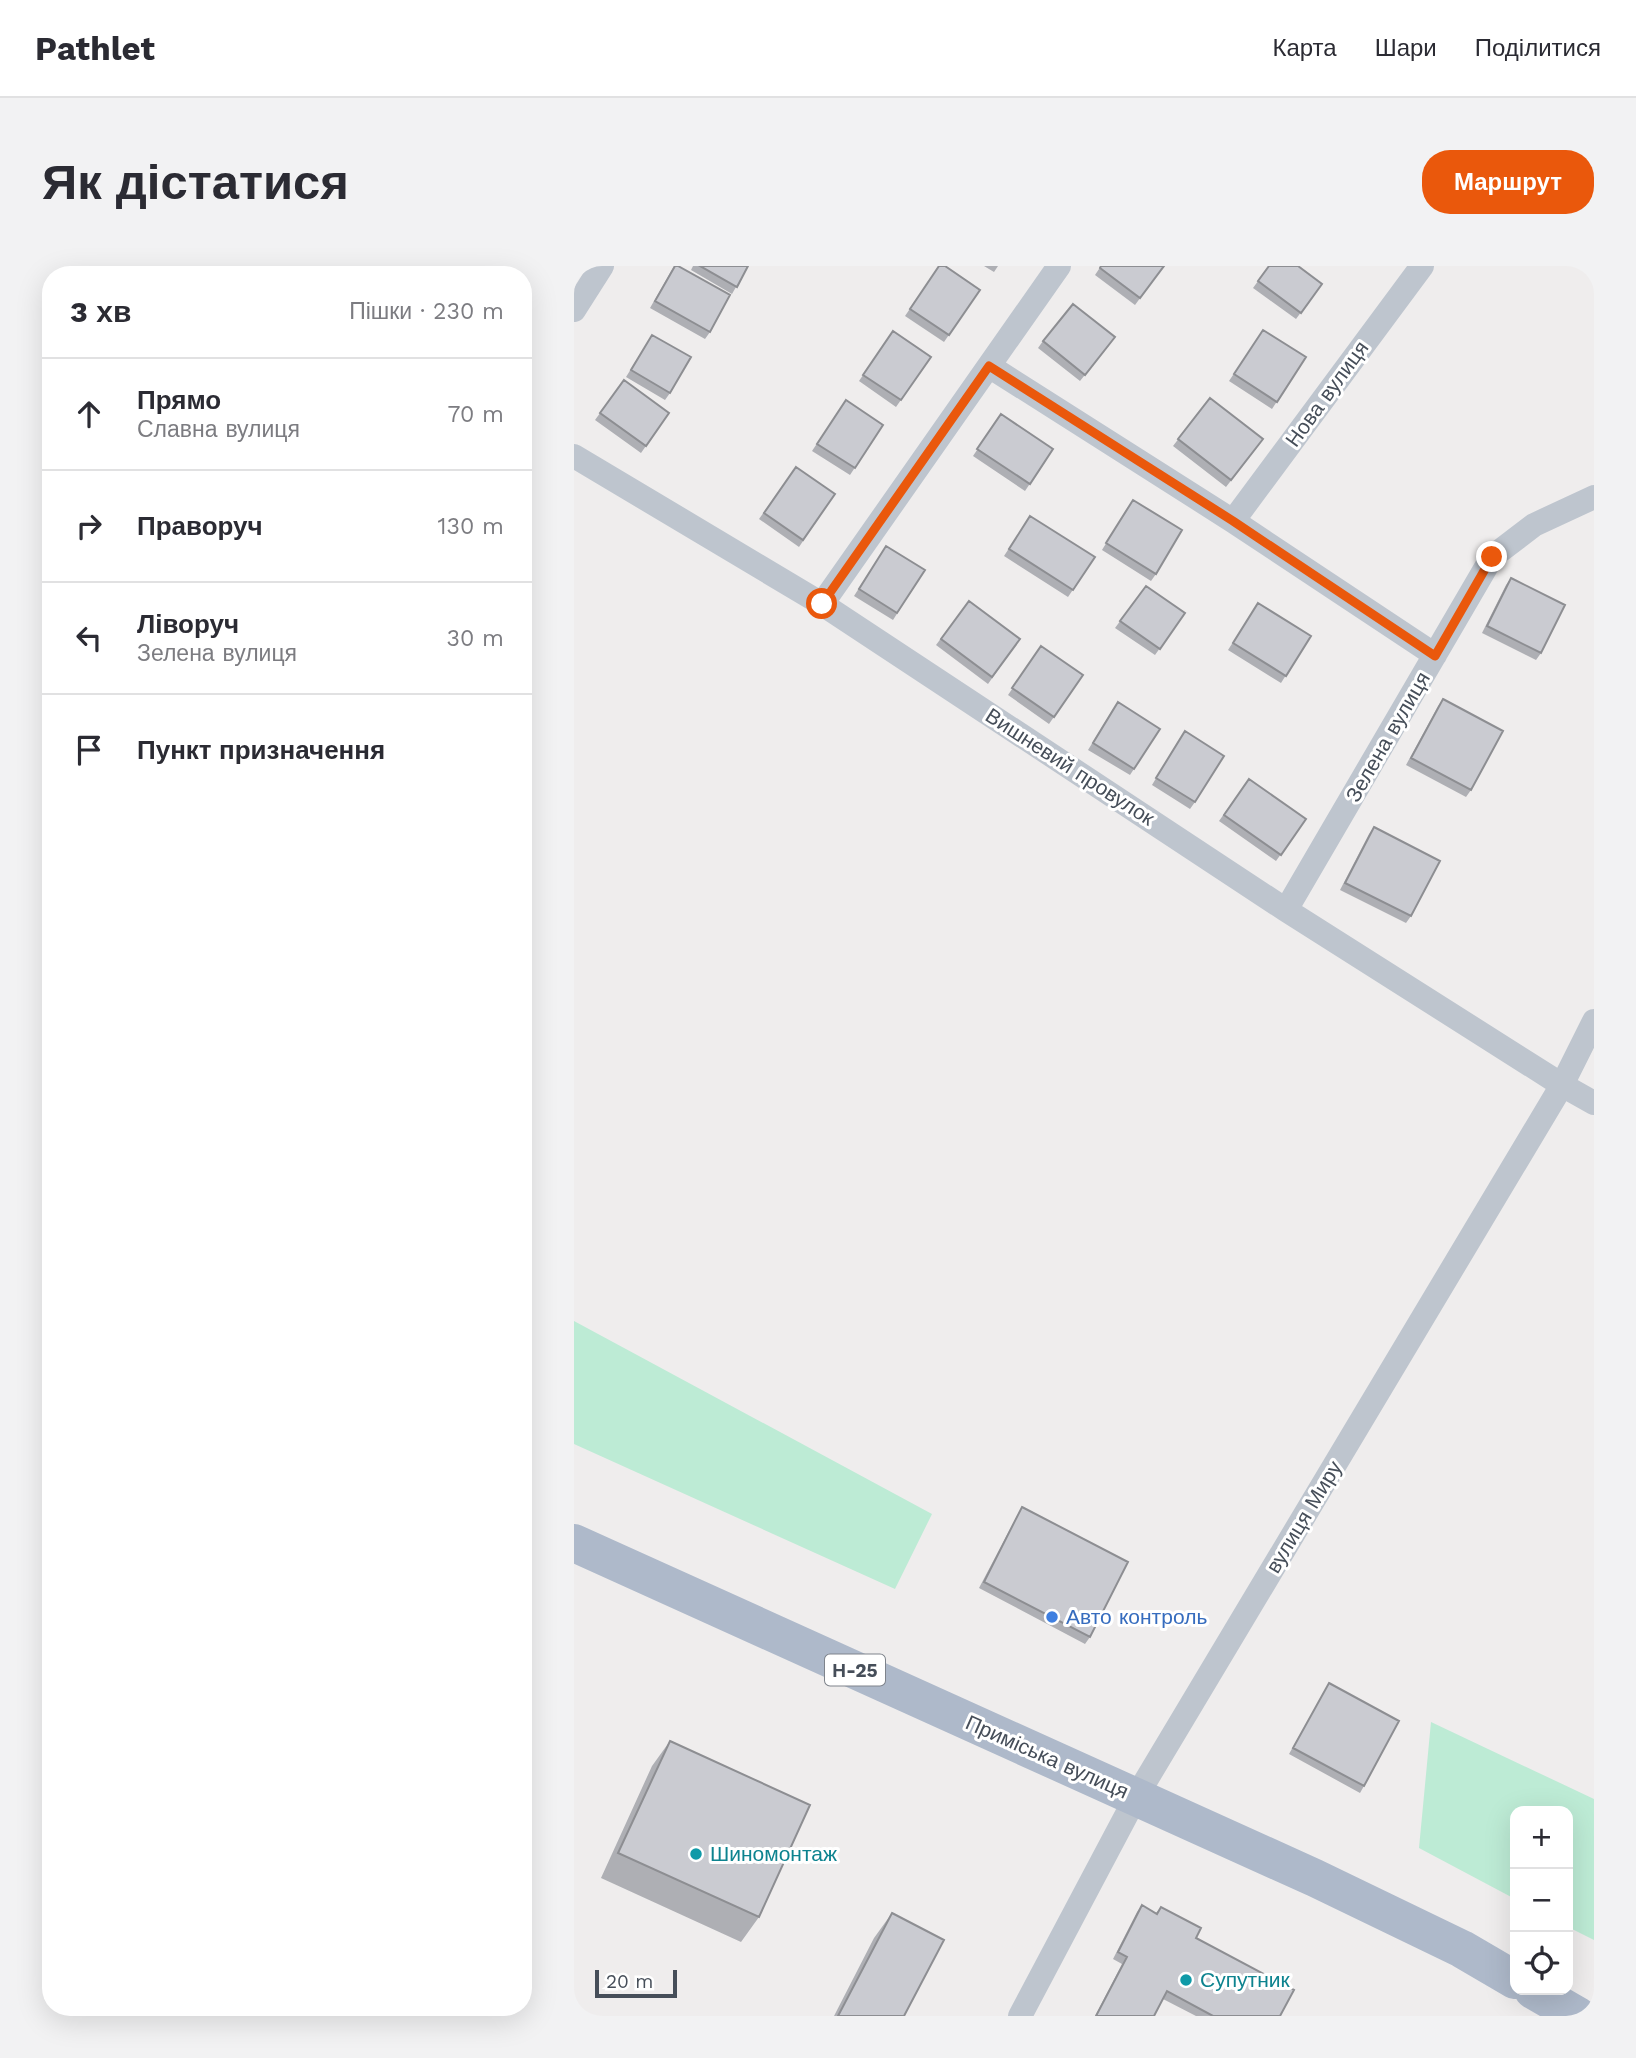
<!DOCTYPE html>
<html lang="uk">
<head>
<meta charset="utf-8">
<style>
  body { margin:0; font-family:"Work Sans",sans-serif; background:#f2f2f3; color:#2b2b33 }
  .controls { position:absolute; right:21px; bottom:21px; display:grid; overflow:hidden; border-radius:14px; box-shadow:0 7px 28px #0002 }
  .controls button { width:63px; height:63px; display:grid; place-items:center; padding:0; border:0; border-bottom:2px solid #e1e1e2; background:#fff; color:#2b2b33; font:35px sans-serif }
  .scale { position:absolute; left:21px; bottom:18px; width:82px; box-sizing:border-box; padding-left:7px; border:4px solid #464e59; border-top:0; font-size:19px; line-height:24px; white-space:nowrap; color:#464e59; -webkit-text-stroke:5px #fff; paint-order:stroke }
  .stop { position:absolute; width:21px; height:21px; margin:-16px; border:5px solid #ea580c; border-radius:50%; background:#fff }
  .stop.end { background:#ea580c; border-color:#fff; box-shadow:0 2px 7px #0008 }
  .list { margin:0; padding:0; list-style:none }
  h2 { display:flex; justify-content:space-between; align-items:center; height:91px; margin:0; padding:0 28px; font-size:30px }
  h2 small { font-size:23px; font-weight:400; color:#7c7c81 }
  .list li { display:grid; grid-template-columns:46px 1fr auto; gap:21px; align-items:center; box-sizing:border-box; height:112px; padding:0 28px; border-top:2px solid #e1e1e2 }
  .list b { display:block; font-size:26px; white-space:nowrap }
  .list p { margin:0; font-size:23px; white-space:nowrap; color:#7c7c81 }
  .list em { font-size:23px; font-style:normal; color:#7c7c81 }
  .icon { flex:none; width:38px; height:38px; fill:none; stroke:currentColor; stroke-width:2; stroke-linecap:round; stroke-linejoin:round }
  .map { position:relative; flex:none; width:1020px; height:1750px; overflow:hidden; border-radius:28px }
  header { display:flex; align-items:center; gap:42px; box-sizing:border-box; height:98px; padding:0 35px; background:#fff; border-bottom:2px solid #e1e1e2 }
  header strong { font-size:33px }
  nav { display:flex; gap:38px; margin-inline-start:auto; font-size:24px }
  .intro { display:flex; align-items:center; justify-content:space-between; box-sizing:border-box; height:168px; padding:0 42px }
  h1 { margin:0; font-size:49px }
  .button { padding:18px 32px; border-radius:28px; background:#ea580c; color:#fff; font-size:24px; font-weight:700 }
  main { display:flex; gap:42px; padding:0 42px }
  aside { flex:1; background:#fff; border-radius:28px; box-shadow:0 7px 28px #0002 }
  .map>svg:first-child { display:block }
  .green { fill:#bdebd5 }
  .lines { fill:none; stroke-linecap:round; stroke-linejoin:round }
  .minor { stroke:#bec5ce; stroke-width:24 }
  .primary { stroke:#aeb9ca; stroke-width:38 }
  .wall { fill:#aeafb4 }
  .building { fill:#cacbd1; stroke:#8d8e92; stroke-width:2 }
  .route { stroke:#ea580c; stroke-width:9 }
  .shop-dot { fill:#3f7fe0; stroke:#fff; stroke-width:2.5 }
  .culture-dot { fill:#0f9aa8; stroke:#fff; stroke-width:2.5 }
  .labels { text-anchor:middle; stroke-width:6; stroke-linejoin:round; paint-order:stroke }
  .shield { fill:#fff; stroke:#7e838b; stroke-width:2 }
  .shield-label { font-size:19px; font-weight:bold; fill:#464e59 }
  .street-label { font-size:21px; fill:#464e59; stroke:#fff }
  .shop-label { font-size:21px; fill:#366cbe; stroke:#fff; text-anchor:start }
  .culture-label { font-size:21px; fill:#0d838f; stroke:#fff; text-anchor:start }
</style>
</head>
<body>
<header>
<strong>Pathlet</strong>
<nav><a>Карта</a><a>Шари</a><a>Поділитися</a></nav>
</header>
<div class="intro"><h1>Як дістатися</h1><a class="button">Маршрут</a></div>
<main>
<aside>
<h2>3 хв<small>Пішки · 230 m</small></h2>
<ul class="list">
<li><svg class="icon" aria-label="ahead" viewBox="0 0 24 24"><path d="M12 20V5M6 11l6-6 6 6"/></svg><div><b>Прямо</b><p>Славна вулиця</p></div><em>70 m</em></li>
<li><svg class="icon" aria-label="right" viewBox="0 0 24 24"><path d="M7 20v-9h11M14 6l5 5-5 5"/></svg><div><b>Праворуч</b></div><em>130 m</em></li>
<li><svg class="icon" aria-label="left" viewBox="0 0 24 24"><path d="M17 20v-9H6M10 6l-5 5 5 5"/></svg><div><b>Ліворуч</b><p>Зелена вулиця</p></div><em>30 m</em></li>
<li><svg class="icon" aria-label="arrive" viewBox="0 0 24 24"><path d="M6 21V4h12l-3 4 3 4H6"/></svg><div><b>Пункт призначення</b></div></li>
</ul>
</aside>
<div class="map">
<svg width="1020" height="1750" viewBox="0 0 1020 1750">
  <rect width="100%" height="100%" fill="#efeded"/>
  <path class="green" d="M0,1055l358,193 -37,75 -321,-145z
    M857,1456l163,77v141l-26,-13v-116h-53v88l-96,-51z"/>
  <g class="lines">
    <path class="minor" d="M0,44l28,-44
      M415,100l244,155 202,134
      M0,190l248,148 464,306 276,175 32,18
      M659,255l189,-255
      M248,338l237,-338
      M712,644l206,-353 42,-32 60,-28
      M446,1750l116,-219 426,-712 32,-64"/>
    <path class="primary" d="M0,1277l741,335 147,71 53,31
      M959,1724l45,26"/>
  </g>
  <path class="wall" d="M100,0l36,66 -5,7 -55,-31z
    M119,0h55l-16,28 -41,-24z
    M365,0l41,24 -36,52 -39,-26z
    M410,0h14l-4,6z
    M527,0h63l-29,39 -40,-30z
    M695,0l53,18 -26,35 -43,-31z
    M689,64l43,27 -34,52 -43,-28z
    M319,65l38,26 -35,50 -37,-26z
    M78,69l18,58 -5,7 -39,-23z
    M469,75l67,3 -30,37 -42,-33z
    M50,114l45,33 -28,40 -46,-33z
    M636,132l48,48 -32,41 -53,-41z
    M272,134l37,25 -33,50 -38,-24z
    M427,148l52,35 -28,42 -52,-35z
    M222,201l39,27 -36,53 -40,-28z
    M554,241l28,67 -5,7 -49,-31z
    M456,250l65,41 -27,40 -64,-41z
    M312,280l39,24 -32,50 -39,-24z
    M937,312l30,75 -5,7 -54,-27 24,-48z
    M572,320l39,27 -30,42 -40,-27z
    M395,335l51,38 -32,45 -52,-39z
    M684,337l53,33 -30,47 -53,-33z
    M467,380l42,29 -34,49 -41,-29z
    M869,433l28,91 -5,7 -60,-32 32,-59z
    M539,443l47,20 -30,46 -42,-25z
    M606,472l15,64 -5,7 -38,-24z
    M675,513l57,40 -30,42 -57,-40z
    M800,561l37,89 -5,7 -66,-33 29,-56z
    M448,1241l68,130 -5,7 -106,-56 39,-74z
    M755,1417l35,103 -4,7 -71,-39z
    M96,1475l89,176 -18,25 -140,-64 51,-112z
    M568,1639l14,8 5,-6 35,31 84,78h-84l-33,-17 -9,17h-59l27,-52 -9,-5 24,-47z
    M318,1647l12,103h-70l40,-78z"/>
  <path class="building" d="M101,0h3l52,29 -20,37 -55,-31z
    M126,0h48l-11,21z
    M365,0h6l35,24 -31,45 -39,-26z
    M527,0h63l-24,32 -40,-30z
    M695,0h29l24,18 -21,29 -43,-32z
    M499,38l42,33 -30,38 -42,-34z
    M689,64l43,27 -29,45 -43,-28z
    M319,65l38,26 -30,43 -38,-25z
    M78,69l39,22 -21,36 -39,-23z
    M50,114l45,33 -23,33 -46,-33z
    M636,132l53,41 -32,41 -53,-41z
    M272,134l37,25 -28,43 -38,-24z
    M427,148l52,35 -23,35 -53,-35z
    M222,201l39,27 -32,46 -39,-27z
    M559,234l49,30 -26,44 -50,-31z
    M456,250l65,41 -22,33 -64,-41z
    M312,280l39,24 -28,43 -38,-24z
    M937,312l54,27 -24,48 -54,-27z
    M572,320l39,27 -25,36 -40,-28z
    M395,335l51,38 -28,38 -51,-38z
    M684,337l53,33 -25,40 -53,-33z
    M467,380l42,29 -29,42 -42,-29z
    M869,433l60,32 -32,59 -60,-32z
    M544,436l42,27 -26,40 -41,-26z
    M611,465l39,25 -29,46 -39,-24z
    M675,513l57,40 -25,36 -57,-40z
    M800,561l66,34 -29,55 -66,-33z
    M448,1241l106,55 -38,75 -106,-55z
    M755,1417l70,38 -35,65 -71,-38z
    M96,1475l140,64 -51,112 -141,-64z
    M568,1639l15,9 4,-7 40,21 -5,10 98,52 -14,26h-67l-46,-25 -13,25h-58l31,-59 -9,-5z
    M318,1647l52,27 -40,76h-66z"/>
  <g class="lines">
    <path class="route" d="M248,338l167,-238 244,155 202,135 57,-99"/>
  </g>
  <circle class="shop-dot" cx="478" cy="1351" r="7"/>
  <g class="culture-dot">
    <circle cx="122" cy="1588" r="7"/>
    <circle cx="612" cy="1714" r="7"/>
  </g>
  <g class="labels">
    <rect class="shield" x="251" y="1388.5" width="60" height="31" rx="5"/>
    <g class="shield-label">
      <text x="281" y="1411">Н-25</text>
    </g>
    <g class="street-label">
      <text transform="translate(753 128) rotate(-54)" y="7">Нова вулиця</text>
      <text transform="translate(814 471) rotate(-60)" y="7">Зелена вулиця</text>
      <text transform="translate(496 501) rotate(33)" y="7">Вишневий провулок</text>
      <text transform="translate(730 1251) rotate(-59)" y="7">вулиця Миру</text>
      <text transform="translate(473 1491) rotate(24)" y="7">Приміська вулиця</text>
    </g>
    <g class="shop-label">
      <text x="492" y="1358">Авто контроль</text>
    </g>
    <g class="culture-label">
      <text x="136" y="1595">Шиномонтаж</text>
      <text x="626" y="1721">Супутник</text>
    </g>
  </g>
</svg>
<div class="controls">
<button>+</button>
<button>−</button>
<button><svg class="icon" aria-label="locate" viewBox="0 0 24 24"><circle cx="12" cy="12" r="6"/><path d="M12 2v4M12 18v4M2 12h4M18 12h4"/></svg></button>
</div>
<div class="scale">20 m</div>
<div class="stop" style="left:248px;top:338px"></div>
<div class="stop end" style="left:918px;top:291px"></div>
</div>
</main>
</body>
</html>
